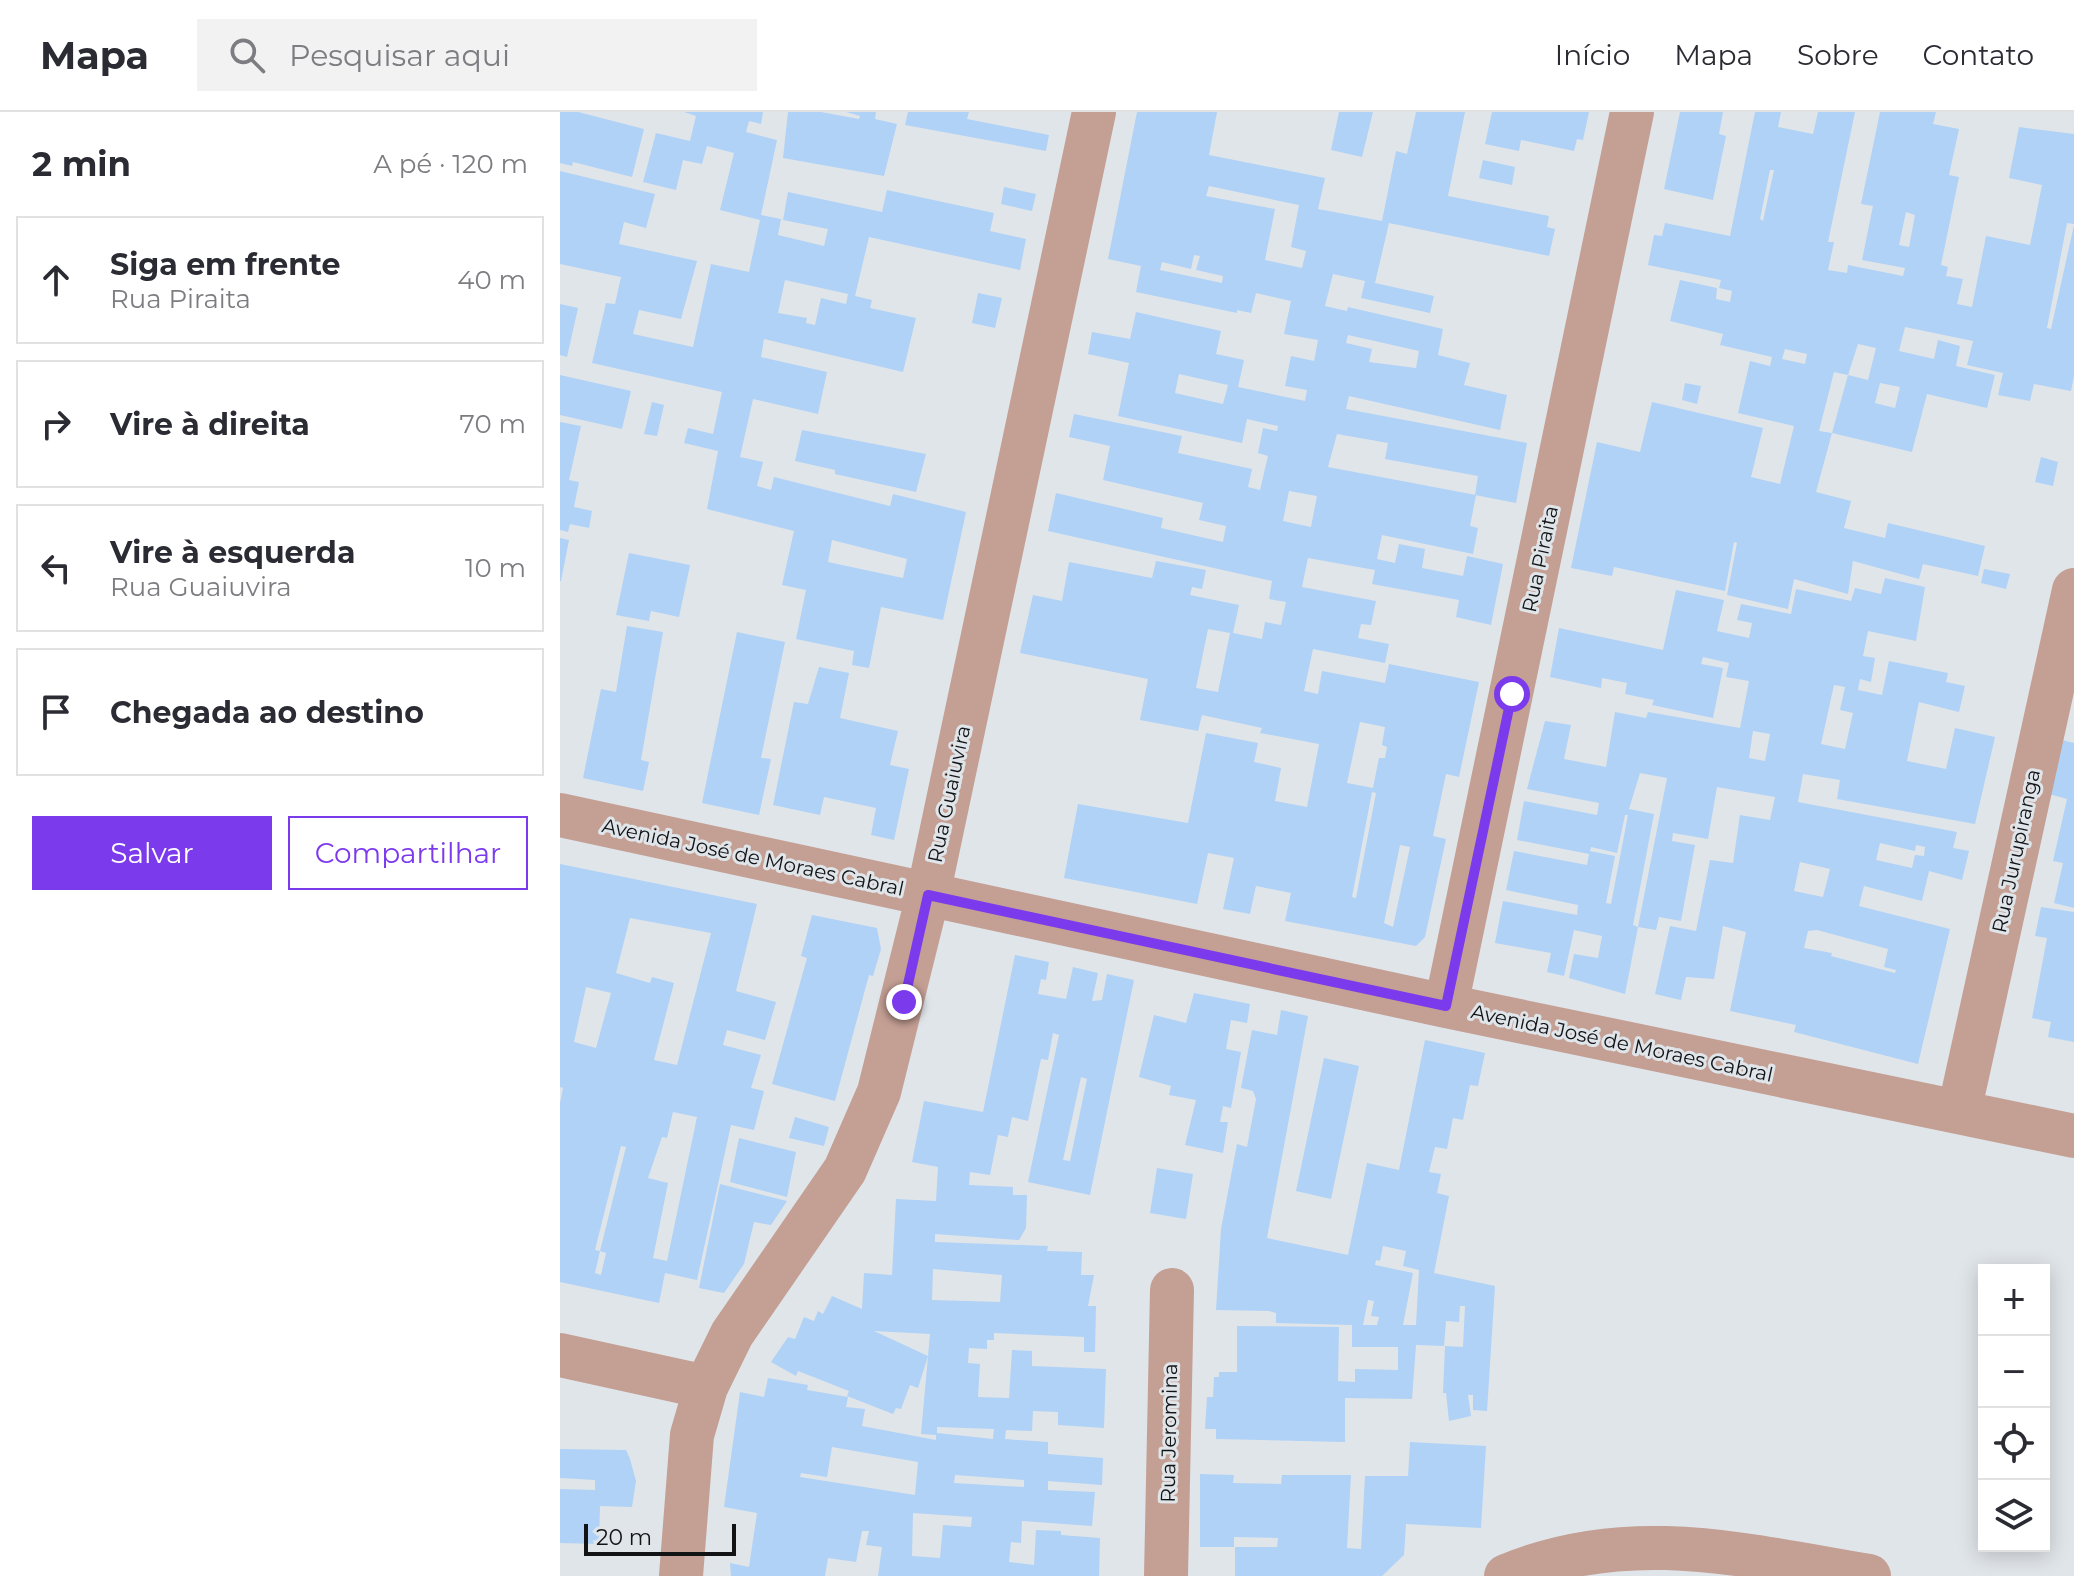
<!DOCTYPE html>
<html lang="pt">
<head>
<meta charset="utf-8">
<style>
  body { margin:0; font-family:Montserrat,sans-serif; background:#f2f2f3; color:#2b2b33 }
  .controls { position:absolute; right:24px; bottom:24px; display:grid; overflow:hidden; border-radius:0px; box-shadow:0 4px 20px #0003 }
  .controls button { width:72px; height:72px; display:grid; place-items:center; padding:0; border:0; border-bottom:2px solid #e1e1e2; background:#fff; color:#2b2b33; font:40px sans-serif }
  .scale { position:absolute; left:24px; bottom:20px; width:152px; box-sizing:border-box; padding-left:8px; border:4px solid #111315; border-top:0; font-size:22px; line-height:28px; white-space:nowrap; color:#111315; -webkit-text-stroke:6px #e0e5ea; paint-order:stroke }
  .stop { position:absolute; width:24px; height:24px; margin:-18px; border:6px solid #7c3aed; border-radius:50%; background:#fff }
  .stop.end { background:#7c3aed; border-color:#fff; box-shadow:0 2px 8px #0008 }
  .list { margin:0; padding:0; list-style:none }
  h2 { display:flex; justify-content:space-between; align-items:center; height:104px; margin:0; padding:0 32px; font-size:34px }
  h2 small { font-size:26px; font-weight:400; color:#7c7c81 }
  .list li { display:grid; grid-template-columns:52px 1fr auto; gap:24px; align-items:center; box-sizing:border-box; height:128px; margin:0 16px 16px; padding:0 16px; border:2px solid #e1e1e2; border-radius:0px }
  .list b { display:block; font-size:30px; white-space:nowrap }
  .list p { margin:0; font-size:26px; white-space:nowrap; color:#7c7c81 }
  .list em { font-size:26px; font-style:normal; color:#7c7c81 }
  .actions { display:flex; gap:16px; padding:24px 32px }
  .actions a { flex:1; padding:18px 0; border:2px solid #7c3aed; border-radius:0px; text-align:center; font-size:28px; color:#7c3aed }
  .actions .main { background:#7c3aed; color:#fff }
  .icon { flex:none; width:44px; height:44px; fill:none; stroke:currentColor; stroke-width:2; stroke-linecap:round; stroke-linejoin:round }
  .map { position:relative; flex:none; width:1514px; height:1464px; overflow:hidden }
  header { display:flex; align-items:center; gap:48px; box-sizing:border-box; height:112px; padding:0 40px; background:#fff; border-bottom:2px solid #e1e1e2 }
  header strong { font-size:38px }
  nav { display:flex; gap:44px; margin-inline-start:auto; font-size:28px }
  .search { width:560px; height:72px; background:#f2f2f3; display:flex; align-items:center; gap:20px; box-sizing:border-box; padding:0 28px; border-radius:0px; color:#7c7c81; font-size:30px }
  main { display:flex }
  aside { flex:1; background:#fff }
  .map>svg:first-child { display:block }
  .building { fill:#b0d2f6; fill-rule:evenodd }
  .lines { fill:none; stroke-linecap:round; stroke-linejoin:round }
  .minor { stroke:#c49f94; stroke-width:44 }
  .route { stroke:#7c3aed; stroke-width:10 }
  .labels { text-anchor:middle; stroke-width:6; stroke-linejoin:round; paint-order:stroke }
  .street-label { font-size:20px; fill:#111315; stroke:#e0e5ea }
</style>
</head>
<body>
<header>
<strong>Mapa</strong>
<div class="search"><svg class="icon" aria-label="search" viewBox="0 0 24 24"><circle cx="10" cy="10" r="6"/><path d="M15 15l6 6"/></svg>Pesquisar aqui</div>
<nav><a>Início</a><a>Mapa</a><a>Sobre</a><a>Contato</a></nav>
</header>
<main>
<aside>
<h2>2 min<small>A pé · 120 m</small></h2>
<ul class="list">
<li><svg class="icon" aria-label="ahead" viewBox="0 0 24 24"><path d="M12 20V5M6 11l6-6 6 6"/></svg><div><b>Siga em frente</b><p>Rua Piraita</p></div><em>40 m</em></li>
<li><svg class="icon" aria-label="right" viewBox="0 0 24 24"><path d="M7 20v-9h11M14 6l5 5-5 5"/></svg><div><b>Vire à direita</b></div><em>70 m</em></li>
<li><svg class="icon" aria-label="left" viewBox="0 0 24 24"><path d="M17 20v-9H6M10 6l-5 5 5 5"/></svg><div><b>Vire à esquerda</b><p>Rua Guaiuvira</p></div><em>10 m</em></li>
<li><svg class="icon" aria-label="arrive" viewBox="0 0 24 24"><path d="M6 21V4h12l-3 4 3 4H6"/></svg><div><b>Chegada ao destino</b></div></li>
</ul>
<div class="actions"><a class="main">Salvar</a><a>Compartilhar</a></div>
</aside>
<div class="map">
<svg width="1514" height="1464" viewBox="0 0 1514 1464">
  <rect width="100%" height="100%" fill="#e0e5ea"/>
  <path class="building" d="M0,0h18l66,17 -12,48 -59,-15 -1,4 -12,-3z
    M124,0h79l-2,12 -12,-3 -3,11 31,8 -16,75 20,4 -3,16 46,11 4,-17 -45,-9 5,-28 94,20 5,-22 107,23 -4,18 36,8 -6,31 -151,-33 -14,59 17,4 -2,8 46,10 -13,54 -139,-33 -3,18 66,15 -9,42 -65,-15 -13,58 23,5 -6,24 14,4 3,-13 116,29 3,-12 73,18 -23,108 -62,-13 -12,61 -17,-3 2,-14 -58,-12 10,-49 -24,-5 12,-54 -87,-22 11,-58 -34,-8 4,-15 25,6 9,-42 -130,-29 14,-60 9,1 6,-27 -61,-13v-93l95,23 -9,34 -22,-6 -5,22 78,17 -16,58 -42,-9 -6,24 60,13 18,-83 38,8 11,-52 -40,-10 14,-57 -27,-7 -5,18 -19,-4 -7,30 -33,-8 13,-49 34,8 6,-25zM225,168l63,14 -2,10 -25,-6 -6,27 -9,-2 1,-5 -29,-5zM272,428l75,19 -4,19 -75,-16z
    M228,0h33l38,7 1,-3 -14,-4h30l-1,7 22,5 -13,52 -101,-18z
    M348,0h61l-2,7 82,16 -3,16 -141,-26z
    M577,0h80l-8,43 116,23 -7,31 64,12 14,-70 11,3 9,-42h49l-17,84 101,20 -2,11 8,2 -6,27 -160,-33 -14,60 59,13 -4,17 -69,-15 4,-17 -32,-7 -8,32 22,5 1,-4 95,22 -5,26 32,8 -6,22 43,10 -7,35 -151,-34 -3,13 181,34 -11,60 -41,-8 3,-19 -93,-17 3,-16 -51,-9 -9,33 148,28 -6,31 8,2 -5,26 -91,-19 -5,24 18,4 4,-19 26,5 -3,19 41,8 4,-20 36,8 -12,61 -35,-8 3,-17 -87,-16 3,-14 -67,-12 -6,29 74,14 -5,24 -10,-1 -3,14 31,6 -4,19 -72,-14 -9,42 14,3 4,-23 63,12 4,-19 90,18 -20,95 -13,-3 -13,62 13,3 -21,98 -9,9 -131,-25 6,-28 -35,-7 -6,28 -27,-5 11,-51 -26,-5 -11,51 -133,-26 14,-74 110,19 18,-90 52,10 -4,19 27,6 -6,33 32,6 12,-63 -59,-11 2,-5 -60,-13 -4,16 -58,-11 8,-41 -128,-26 13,-58 29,6 7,-39 83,16 4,-17 50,9 -4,19 -10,-2 -2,8 49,10 -6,28 29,6 3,-17 16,3 5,-23 -17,-3 3,-18 -224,-50 8,-38 107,25 -2,10 62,14 3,-16 -27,-6 4,-17 -100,-23 7,-34 -41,-9 5,-23 108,22 -4,17 74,16 -4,18 12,3 8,-34 -10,-3 5,-25 14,3 1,-5 -31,-7 -5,24 -124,-27 11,-53 -41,-9 4,-22 38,7 6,-27 85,19 -5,23 28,6 -6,27 67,14 2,-11 -22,-4 6,-30 23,5 2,-10 2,-11 -34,-6 7,-33 -35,-8 -5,20 -14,-3v3l-101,-21 5,-26 -33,-7zM649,74l90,19 -8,42 15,4 -4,17 -37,-8 10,-51 -69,-13zM634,143l6,1 -4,14 27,6 -1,7 -62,-13 2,-8 29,7zM788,223l71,16 -3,17 -47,-6 3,-13 -26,-6zM619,262l49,11 -5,19 -48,-11zM729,379l28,5 -6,31 -28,-6zM648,517l22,4 -12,59 -22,-4zM800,610l25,5 -3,18 5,2 -2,11h-6l-6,30 -26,-5zM812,680l4,1 -20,105 -4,-1zM840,733l10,2 -17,80 -9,-4z
    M779,0h34l-11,45 -31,-7z
    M932,0h97l-6,28 -6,-1 -3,12 -53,-11 -2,11 -34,-7z
    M1120,0h43l-4,22 7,2 -13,64 -49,-11z
    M1195,0h26l-3,15 35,7 5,-22h37l-27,130h6l-6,28 19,3 1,-8 55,11 2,-8 -43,-8 11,-54 -12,-2 19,-92h56l-3,12 26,5 -10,46 10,2 -18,88 7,2 -2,9 17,3 -6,25 15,3 14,-71 44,9 12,-60 -33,-7 10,-51 55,7v90l-7,-1 -20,105 4,1 23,-104v151l-3,15 -37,-7 -4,17 -32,-6 5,-22 -36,-8 6,-24 -68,-14 -6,24 35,8 4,-19 22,6 -4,20 39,9 -8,33 -60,-14 -15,58 -80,-19 16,-58 -14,-3 -15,59 13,2 -16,59 35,9 -7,27 41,10 3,-15 97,23 -7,30 -55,-12 -4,15 -66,-18 -5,33 -54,-15 -6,30 -61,-14 10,-52 -3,-1 -9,49 -111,-24 -2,9 -41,-8 26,-126 43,10 12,-50 111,26 -12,49 29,7 14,-58 -56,-13 12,-52 20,5 2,-9 -52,-12 3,-11 -53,-13 10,-41 37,8 -1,11 14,3 2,-11 -13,-3 2,-8 -73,-15 6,-30 8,1 3,-13 65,13zM1210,58h4l-11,51 -3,-2zM1346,100l9,3 -6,32 -10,-2zM1298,232l18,4 -8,32 -20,-5zM1225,237l22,5 -2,10 -23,-5zM1320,271l20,4 -5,21 -20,-5z
    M923,48l32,7 -3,18 -33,-7z
    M444,75l32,7 -4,17 -31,-7z
    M418,181l24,5 -7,30 -23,-5z
    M0,192l18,4 -11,49 -7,-2z
    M0,263l71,16 -9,38 -62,-14z
    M1125,271l16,3 -4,18 -15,-4z
    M92,290l12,3 -7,31 -13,-2z
    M0,310l21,4 -12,54 10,2 -5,25 18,4 -3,17 -19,-4 -2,8 -8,-2z
    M242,318l124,24 -10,38 -81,-18v-4l-40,-9z
    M1481,345l17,5 -5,24 -18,-4z
    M0,426l9,2 -8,41h-1z
    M69,441l61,12 -11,52 -28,-6 -2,10 -33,-6z
    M1424,457l26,5 -4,15 -25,-6z
    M1325,466l40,9 -9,54 -48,-10 -5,25 12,2 -4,24 -11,-3 -2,11 24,5 7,-34 59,12 -2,9 19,4 -6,26 -40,-10 -12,59 39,8 9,-41 40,9 -20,87 -138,-25 3,-19 -37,-6 -5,28 159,30 -4,16 16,3 -7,29 -33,-9 -7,30 -58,-15 -5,20 91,23 -32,135 -124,-32 2,-7 -66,-14 16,-79 -23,-6 -9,53 -28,-2 -5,23 -26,-6 15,-68 26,5 14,-71 23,3 7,-48 30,5 5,-23 -58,-10 -9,52 -35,-6 -1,8 23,4 -14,76 -22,-4 -3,13 -18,-3 29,-149 -27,-5 -11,36 25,5 -21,111 5,2 -13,67 -56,-16 5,-24 24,4 4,-22 -28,-6 -10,46 -17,-4 4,-19 -56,-10 8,-42 74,14 1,-10 -72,-15 8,-39 73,14 2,-11 -72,-14 7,-39 73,14 2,-12 -72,-14 18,-68 26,4 -7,34 42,8 9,-55 31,6 2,-6 92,16 9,-47 -23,-4 3,-14 -26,-6 -2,7 22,4 -10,50 -61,-13 2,-5 -29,-6 2,-11 -25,-5 -1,10 -51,-11 9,-49 104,22 13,-60 48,10 -7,31 32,7 3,-15 -15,-3 4,-16 50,10 5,-25 55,12 4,-13 26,6zM1274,573l11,2 -5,23 13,3 -8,36 -24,-5zM1193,619l17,3 -5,27 -16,-3zM1065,703h3l-17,89 -5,-1 9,-47 -25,-5 1,-4 26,6zM1320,731l35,8 1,-6 9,2 -1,9 -9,-1 -3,13 -36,-8zM1240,750l30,7 -7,28 -29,-6zM1257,818l71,19 -4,18 12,3 -1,3 -64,-17 1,-3 -28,-5 4,-17z
    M67,514l36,6 -22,128 8,2 -6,29 -60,-13 18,-89 15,3z
    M177,520l48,10 -24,116 10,1 -12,56 -57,-12z
    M259,555l30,6 -9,45 58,13 -8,34 19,4 -15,71 -23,-5 5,-27 -52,-11 -4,18 -47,-10 21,-103 14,2z
    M1502,628l12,3v165l-20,-5 9,-40 -10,-2 14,-62 -18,-5z
    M0,752l197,40 -21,87 40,11 -11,38 -38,-10 -4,15 38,10 -10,33 13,3 -10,39 -23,-5 -34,155 -32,-7 -6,30 -99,-21v-179l3,-15 -3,-1zM70,806l81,15 -34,132 -23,-5 20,-77 -22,-6 -2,6 -34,-10zM26,875l25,6 -15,55 -22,-6zM113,1000l24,5 -30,144 -14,-3 15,-75 -20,-5 14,-41 5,1zM61,1034l5,1 -26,104 6,2 -5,22 -6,-2 5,-22 -5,-1z
    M1481,795l33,5v130l-26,-5 3,-15 -19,-4 15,-80 -12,-2z
    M252,803l65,13 4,21 -8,27 -4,-1 -34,126 -63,-17 35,-126 -6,-2z
    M455,843l34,7 -3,18 -5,-1 -3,15 28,5 7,-32 25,6 -6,28 10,-1 5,-26 27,6 -44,215 -62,-13 31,-147 -6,-2 -5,27 -7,-1 -13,62 -16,-4 -4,20 -10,-2 -8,40 -20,-3 -1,13 44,2v8h14l-1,33 -7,12 -84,-6v8l113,4 -1,5 35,1 -1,23h13l-6,31h8l-1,46h-11v-15l-90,-4v7h-7v9l-18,-1 -1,15 12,1 -2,33 31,1 3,-48 20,1v15l74,3 -2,59 -46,-3v-13l-25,-1 -1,20 -26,-1 -1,9 43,3v12l55,4 -1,27 -54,-4v9l47,2 -3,34 -70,-5 -1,22 -10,-1 -2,20 25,3 2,-35 25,1v4l39,3 -1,38h-221l4,-29 -16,-2 3,-14h-7l-6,31 -28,-4 -3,18h-94l-1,-13 19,4 8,-54 -33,-6 16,-115 24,5 4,-19 40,7 -1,5 41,7 -2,10 19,2 -3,17 74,14v-5l-15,-1 9,-100 -56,-3 54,25 -10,32 -8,-3 -9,24 -5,-1 -3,6 -46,-18 2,-5 -51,-20 -2,5 -25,-14 17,-25 7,2 9,-22 10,4 4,-10 5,3 9,-18 30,13 2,-36 28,2 4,-76 40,2 2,-34 -26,-5 12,-61 59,11zM521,965l6,2 -17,82 -7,-1zM373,1157l69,6 -2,27 -68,-2zM377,1315l57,2 -1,10 -56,-6zM272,1335l86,15 -3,33 -115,-18 1,-4 26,4zM395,1363l69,5v7l-70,-4zM353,1401l59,4 -1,10 -28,-2 -3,33 -28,-2z
    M634,881l56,11 -3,19 -16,-3 -5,29 15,3 -10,56 -8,-2 -3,16h8l-5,31 -38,-8 11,-45 -27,-5 2,-9 -32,-9 15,-62 32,8z
    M721,898l27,6 -41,222 81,17 19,-92 32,7 26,-130 60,13 -7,33 -8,-1 -7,35 -10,-2 -6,31 -12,-2 -6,25 12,2 -4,19 12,3 -15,77 61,13 -8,125 -14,-1v-15h-5l3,21 -22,5 -3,-28h-3l2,-47 18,1 2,-41h-5l-1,16 -13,-1 -2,25 -28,-1 -4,54 -67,-1v44l-129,-3v-10h-11l2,-32h6l1,-20h5v-5h18v-46l102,1 -1,54 17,1v-13l43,1v-23h-46v-22l-76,-2v-10l-7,-2 -53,-1 5,-81 16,-85 10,3 9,-48 -3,-8 -12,-3 11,-58 25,5zM823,1134l23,5 -3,15 16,4 -3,55h-13l10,-52 -38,-8 1,-5 4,1zM808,1188l6,1 -3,15 8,1 -2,8h-14z
    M764,946l35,8 -28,133 -35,-8z
    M235,1005l34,10 -5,19 -35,-8z
    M179,1026l57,14 -9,45 -57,-15z
    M597,1056l36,6 -7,45 -36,-6z
    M160,1072l67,17 -16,24 -17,-3 -10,42 -20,29 -25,-5z
    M850,1330l76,4 -5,82 -75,-4 -2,31 -22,21h-147v-29h42l1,-9 -44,-1v10h-34v-73l34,1 -1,8 48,1 1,-9h69l-4,73 14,1 4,-73h43z
    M0,1337l66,1 4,9 6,22 -4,26 -32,-1 -1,38 -39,-1v-54l35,1v-10l-35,-2z"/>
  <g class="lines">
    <path class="minor" d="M0,703l886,191 628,130
      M886,894l186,-894
      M1399,1000l115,-522
      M0,1243l146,32
      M121,1464l11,-141 14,-48 26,-53 113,-164 34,-78 49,-197 166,-783
      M606,1464l6,-286
      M946,1464c122,-51 238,-21 363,0"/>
  </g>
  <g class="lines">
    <path class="route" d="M344,890l24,-107 518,111 66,-312"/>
  </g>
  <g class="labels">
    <g class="street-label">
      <text transform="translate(980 447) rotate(-78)" y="7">Rua Piraita</text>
      <text transform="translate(389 682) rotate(-78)" y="7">Rua Guaiuvira</text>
      <text transform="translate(1456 739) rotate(-78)" y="7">Rua Jurupiranga</text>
      <text transform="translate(193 745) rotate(12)" y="7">Avenida José de Moraes Cabral</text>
      <text transform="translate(1062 931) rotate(12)" y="7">Avenida José de Moraes Cabral</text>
      <text transform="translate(609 1321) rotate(-89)" y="7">Rua Jeromina</text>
    </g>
  </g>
</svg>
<div class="controls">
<button>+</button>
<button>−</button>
<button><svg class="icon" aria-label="locate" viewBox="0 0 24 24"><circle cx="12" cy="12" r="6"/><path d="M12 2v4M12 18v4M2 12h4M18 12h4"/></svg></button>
<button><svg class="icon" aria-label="layers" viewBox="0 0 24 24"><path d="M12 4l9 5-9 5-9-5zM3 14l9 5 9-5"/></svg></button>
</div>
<div class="scale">20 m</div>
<div class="stop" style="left:952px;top:582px"></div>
<div class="stop end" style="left:344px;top:890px"></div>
</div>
</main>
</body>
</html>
